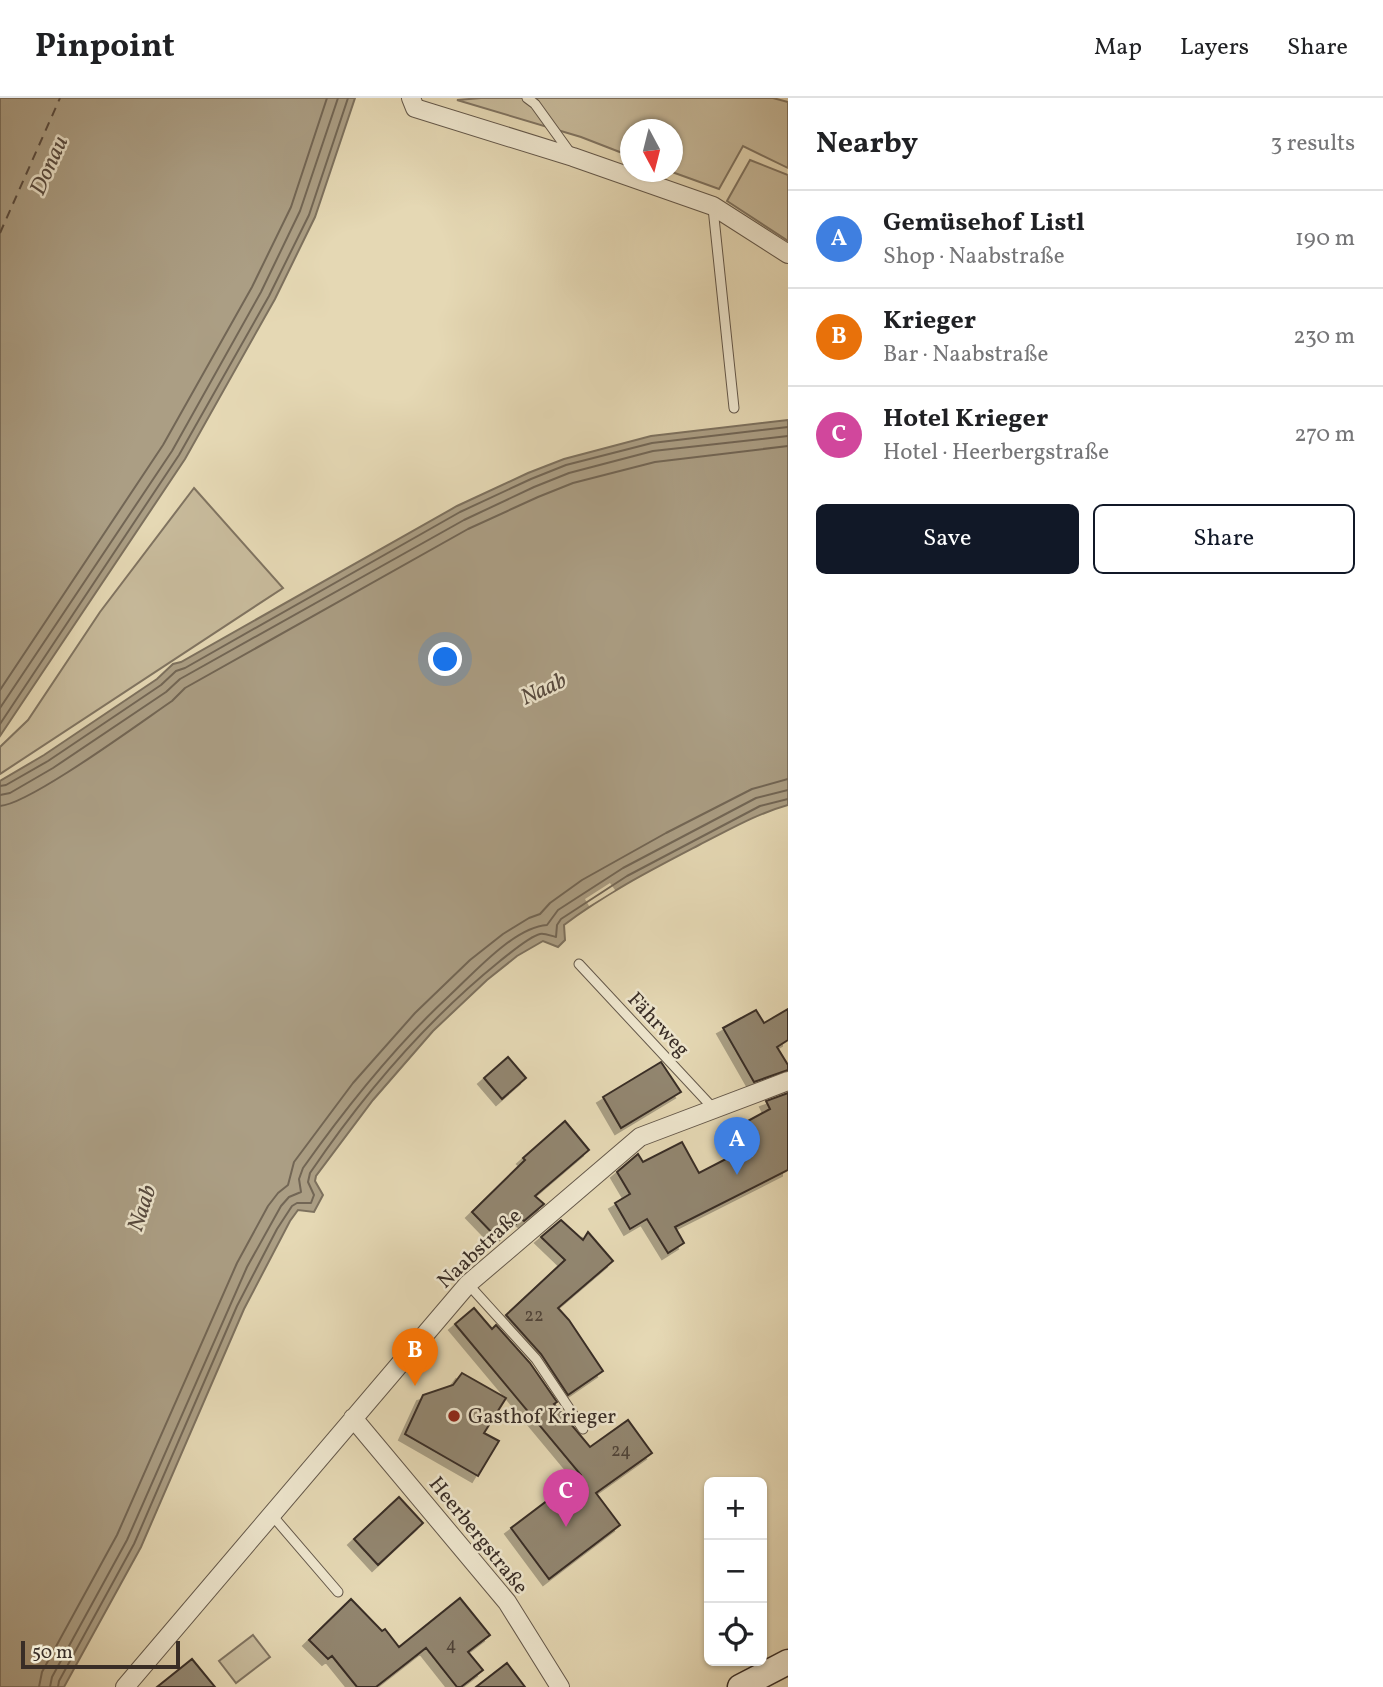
<!DOCTYPE html>
<html lang="en">
<head>
<meta charset="utf-8">
<style>
  body { margin:0; font-family:Vollkorn,serif; background:#f2f2f2; color:#202124 }
  .controls { position:absolute; right:21px; bottom:21px; display:grid; overflow:hidden; border-radius:10px; box-shadow:0 2px 5px #0004 }
  .controls button { width:63px; height:63px; display:grid; place-items:center; padding:0; border:0; border-bottom:2px solid #e0e0e0; background:#fff; color:#202124; font:35px sans-serif }
  .compass { position:absolute; left:620px; top:21px; width:63px; height:63px; border-radius:50%; background:#fff; box-shadow:0 2px 5px #0004; rotate:173deg }
  .scale { position:absolute; left:21px; bottom:18px; width:159px; box-sizing:border-box; padding-left:7px; border:4px solid #392d26; border-top:0; font-size:19px; line-height:24px; white-space:nowrap; color:#392d26; -webkit-text-stroke:5px #eee6ce; paint-order:stroke }
  .you { position:absolute; left:446px; top:562px; width:24px; height:24px; margin:-18px; border:5px solid #fff; border-radius:50%; background:#1a73e8; box-shadow:0 0 0 10px #1a73e833 }
  .badge { display:grid; place-items:center; width:46px; height:46px; border-radius:50%; background:#111827; color:#fff; font-size:23px; font-weight:700 }
  .pin { position:absolute; translate:-50% -58px; filter:drop-shadow(0 2px 4px #0008) }
  .pin::after { content:''; position:absolute; top:37px; width:24px; height:21px; background:inherit; clip-path:polygon(0 0,100% 0,50% 100%) }
  .list { margin:0; padding:0; list-style:none }
  h2 { display:flex; justify-content:space-between; align-items:center; height:91px; margin:0; padding:0 28px; font-size:30px }
  h2 small { font-size:23px; font-weight:400; color:#757577 }
  .list li { display:grid; grid-template-columns:46px 1fr auto; gap:21px; align-items:center; box-sizing:border-box; height:98px; padding:0 28px; border-top:2px solid #e0e0e0 }
  .list b { display:block; font-size:26px; white-space:nowrap }
  .list p { margin:0; font-size:23px; white-space:nowrap; color:#757577 }
  .list em { font-size:23px; font-style:normal; color:#757577 }
  .actions { display:flex; gap:14px; padding:21px 28px }
  .actions a { flex:1; padding:16px 0; border:2px solid #111827; border-radius:10px; text-align:center; font-size:24px; color:#111827 }
  .actions .main { background:#111827; color:#fff }
  .icon { flex:none; width:38px; height:38px; fill:none; stroke:currentColor; stroke-width:2; stroke-linecap:round; stroke-linejoin:round }
  .map { position:relative; flex:none; width:788px; height:1589px; overflow:hidden }
  header { display:flex; align-items:center; gap:42px; box-sizing:border-box; height:98px; padding:0 35px; background:#fff; border-bottom:2px solid #e0e0e0 }
  header strong { font-size:33px }
  nav { display:flex; gap:38px; margin-inline-start:auto; font-size:24px }
  main { display:flex }
  aside { flex:1; background:#fff }
  .map>svg:first-child { display:block }
  .green { fill:#c8bb9c; stroke:#807461; stroke-width:2 }
  .water { fill:#ab9e84; stroke:#7d715e; stroke-width:2 }
  .pier { fill:#e5d8b4 }
  .lines { fill:none; stroke-linecap:round; stroke-linejoin:round }
  .shore { stroke:#726655; stroke-width:2 }
  .ferry { stroke:#56493e; stroke-width:2; stroke-dasharray:9 7; stroke-linecap:butt }
  .building { fill:#928670; stroke:#392d26; stroke-width:2; filter:url(#shadow) }
  .service-casing { stroke:#64584a; stroke-width:11 }
  .minor-casing { stroke:#64584a; stroke-width:20 }
  .secondary-casing { stroke:#392d26; stroke-width:27 }
  .service { stroke:#eee6ce; stroke-width:9 }
  .minor { stroke:#eee6ce; stroke-width:18 }
  .secondary { stroke:#eee6ce; stroke-width:24 }
  .poi-dot { fill:#8f2418; stroke:#eee6ce; stroke-width:2.5 }
  .labels { text-anchor:middle; stroke-width:5; stroke-linejoin:round; paint-order:stroke }
  .number-label { font-size:18px; fill:#4f4338 }
  .street-label { font-size:21px; fill:#392d26; stroke:#eee6ce }
  .poi-label { font-size:21px; fill:#392d26; stroke:#eee6ce; text-anchor:start }
  .water-label { font-size:23px; font-style:italic; fill:#56493e; stroke:#eee6ce }
</style>
</head>
<body>
<header>
<strong>Pinpoint</strong>
<nav><a>Map</a><a>Layers</a><a>Share</a></nav>
</header>
<main>
<div class="map">
<svg width="788" height="1589" viewBox="0 0 788 1589">
  <defs>
    <filter id="shadow"><feDropShadow dx="-6" dy="6" stdDeviation="0" flood-color="#0004"/></filter>
  </defs>
  <rect width="100%" height="100%" fill="#e5d8b4"/>
  <filter id="stains"><feTurbulence type="fractalNoise" baseFrequency=".00286" numOctaves="4"/><feColorMatrix values="0 0 0 0 .2 0 0 0 0 .09 0 0 0 0 .02 0 0 0 .5 -.17"/></filter>
  <radialGradient id="worn" r=".72"><stop offset=".6" stop-color="#630" stop-opacity="0"/><stop offset="1" stop-color="#630" stop-opacity=".3"/></radialGradient>
  <path class="green" d="M481,0h292l15,4v66l-45,-22 -24,43 -47,-17 1,-42h-42l-1,26 -49,-19 -124,-37z
    M750,62l38,15v66l-61,-40z
    M194,390l89,100 -283,186v-27l28,-27 72,-108z
    M253,1537l17,22 -34,26 -17,-22z"/>
  <path class="water" d="M0,0h355l-40,119 -40,82 -90,160 -185,277z
    M788,322v385c-32,9 -59,25 -89,40 -46,24 -93,48 -135,80l1,15 -7,7 -15,-6 -26,15 -30,24 -54,51 -60,69 -57,76 -1,5 8,14 -9,17 -16,-2 -8,11 -46,88 -103,238 -77,140h-64v-906l44,-26 113,-76 16,-15 8,-2 276,-156 71,-33 36,-14 87,-23z"/>
  <path class="pier" d="M610,785l5,7 -26,16 -4,-7z"/>
  <g class="lines">
    <path class="shore" d="M0,592l163,-245 89,-158 39,-80 36,-109
      M0,610l172,-257 89,-159 39,-81 38,-113
      M0,626l179,-269 90,-159 40,-81 39,-117
      M0,688l6,-1 42,-24 113,-76 15,-14 9,-3 275,-156 71,-33 35,-14 86,-22 136,-16
      M0,697l10,-2 43,-25 113,-76 14,-13 284,-159 70,-33 35,-14 84,-22 135,-15
      M0,708c30,-2 141,-84 172,-105l13,-13 283,-159 70,-32 35,-14 82,-21 133,-16
      M39,1589l3,-15 75,-137 120,-272 31,-57 10,-13 10,-8 6,-23 59,-79 62,-70 55,-53 33,-26 26,-16 11,-4 10,-11 32,-23 84,-47 86,-44 36,-10
      M50,1589l2,-10 75,-137 120,-273 34,-61 8,-9 12,-5 -2,-13 4,-11c44,-62 91,-121 146,-172 24,-22 65,-69 98,-71l11,-15 65,-42 133,-70 32,-8
      M58,1589l1,-6 75,-137 103,-238 40,-77 15,-23 5,-3h14l3,-8 -6,-13 2,-9c53,-78 117,-153 190,-212 9,-7 30,-25 40,-27 5,-1 11,2 16,3l1,-12 4,-6 66,-43 133,-70 28,-7"/>
    <path class="ferry" d="M0,135l60,-135"/>
  </g>
  <path class="building" d="M788,911v31l-11,7 11,18v5l-34,12 -31,-54 33,-18 8,13z
    M508,959l18,21 -24,21 -18,-21z
    M661,964l20,30 -60,36 -18,-31z
    M788,995v77l-113,57 9,16 -16,10 -21,-34 -17,10 -15,-26 15,-9 -13,-22 21,-18 5,8 39,-20 17,31 58,-30 -11,-21 24,-13 -4,-8z
    M565,1023l24,29 -54,46 9,8 -20,17 -3,-2 -22,21 -27,-28 53,-52 -2,-2z
    M561,1122l22,20 5,-8 25,29 -55,47 11,12 34,51 -35,24 -27,-41 -35,-39 59,-55 -24,-23z
    M474,1210l18,21 4,-4 34,38 27,39 -3,2 36,43 38,-27 24,33 -56,40 24,32 -71,54 -38,-51 70,-53 -126,-151z
    M462,1275l44,25 -22,35 15,8 -21,35 -73,-42 18,-39 30,-10z
    M399,1399l24,26 -45,42 -24,-26z
    M460,1500l30,37 -22,17 15,18 -22,17h-4l-31,-39 -50,39h-19l-25,-31 -4,3 -19,-19 42,-41 31,32 3,-2 14,18z
    M192,1561l23,28h-58z
    M507,1565l18,24h-49z"/>
  <g class="lines">
    <g class="service-casing">
      <path id="service" d="M527,0l8,6 36,50
        M713,110l21,200
        M579,866l134,144
        M468,1186l68,75 47,70
        M271,1416l67,78"/>
    </g>
    <g class="minor-casing">
      <path id="minor" d="M411,0l4,10 158,49 140,49 75,48
        M353,1320l154,184 53,85
        M125,1589l343,-403 172,-147 148,-56"/>
    </g>
    <g class="secondary-casing">
      <path id="secondary" d="M740,1589l48,-25"/>
    </g>
    <use href="#service" class="service"/>
    <use href="#minor" class="minor"/>
    <use href="#secondary" class="secondary"/>
  </g>
  <circle class="poi-dot" cx="454" cy="1318" r="7"/>
  <g class="labels">
    <g class="number-label">
      <text x="534" y="1223">22</text>
      <text x="621" y="1358">24</text>
      <text x="451" y="1552">4</text>
    </g>
    <g class="street-label">
      <text transform="translate(659 926) rotate(47)" y="7">Fährweg</text>
      <text transform="translate(479 1150) rotate(-43)" y="7">Naabstraße</text>
      <text transform="translate(479 1437) rotate(51)" y="7">Heerbergstraße</text>
    </g>
    <g class="poi-label">
      <text x="468" y="1325">Gasthof Krieger</text>
    </g>
    <g class="water-label">
      <text transform="translate(48 67) rotate(-66)" y="8">Donau</text>
      <text transform="translate(543 590) rotate(-25)" y="8">Naab</text>
      <text transform="translate(141 1110) rotate(-72)" y="8">Naab</text>
    </g>
  </g>
  <rect width="100%" height="100%" filter="url(#stains)"/>
  <rect width="100%" height="100%" fill="url(#worn)"/>
</svg>
<div class="controls">
<button>+</button>
<button>−</button>
<button><svg class="icon" aria-label="locate" viewBox="0 0 24 24"><circle cx="12" cy="12" r="6"/><path d="M12 2v4M12 18v4M2 12h4M18 12h4"/></svg></button>
</div>
<svg class="compass" viewBox="-18 -18 36 36"><path d="M0-13l5 13h-10z" fill="#e53935"/><path d="M0 13l5-13h-10z" fill="#757577"/></svg>
<div class="scale">50 m</div>
<div class="you"></div>
<div class="pin badge" style="left:737px;top:1077px;background:#3f7fe0">A</div>
<div class="pin badge" style="left:415px;top:1288px;background:#e8710a">B</div>
<div class="pin badge" style="left:566px;top:1429px;background:#d1479c">C</div>
</div>
<aside>
<h2>Nearby<small>3 results</small></h2>
<ul class="list">
<li><span class="badge" style="background:#3f7fe0">A</span><div><b>Gemüsehof Listl</b><p>Shop · Naabstraße</p></div><em>190 m</em></li>
<li><span class="badge" style="background:#e8710a">B</span><div><b>Krieger</b><p>Bar · Naabstraße</p></div><em>230 m</em></li>
<li><span class="badge" style="background:#d1479c">C</span><div><b>Hotel Krieger</b><p>Hotel · Heerbergstraße</p></div><em>270 m</em></li>
</ul>
<div class="actions"><a class="main">Save</a><a>Share</a></div>
</aside>
</main>
</body>
</html>
